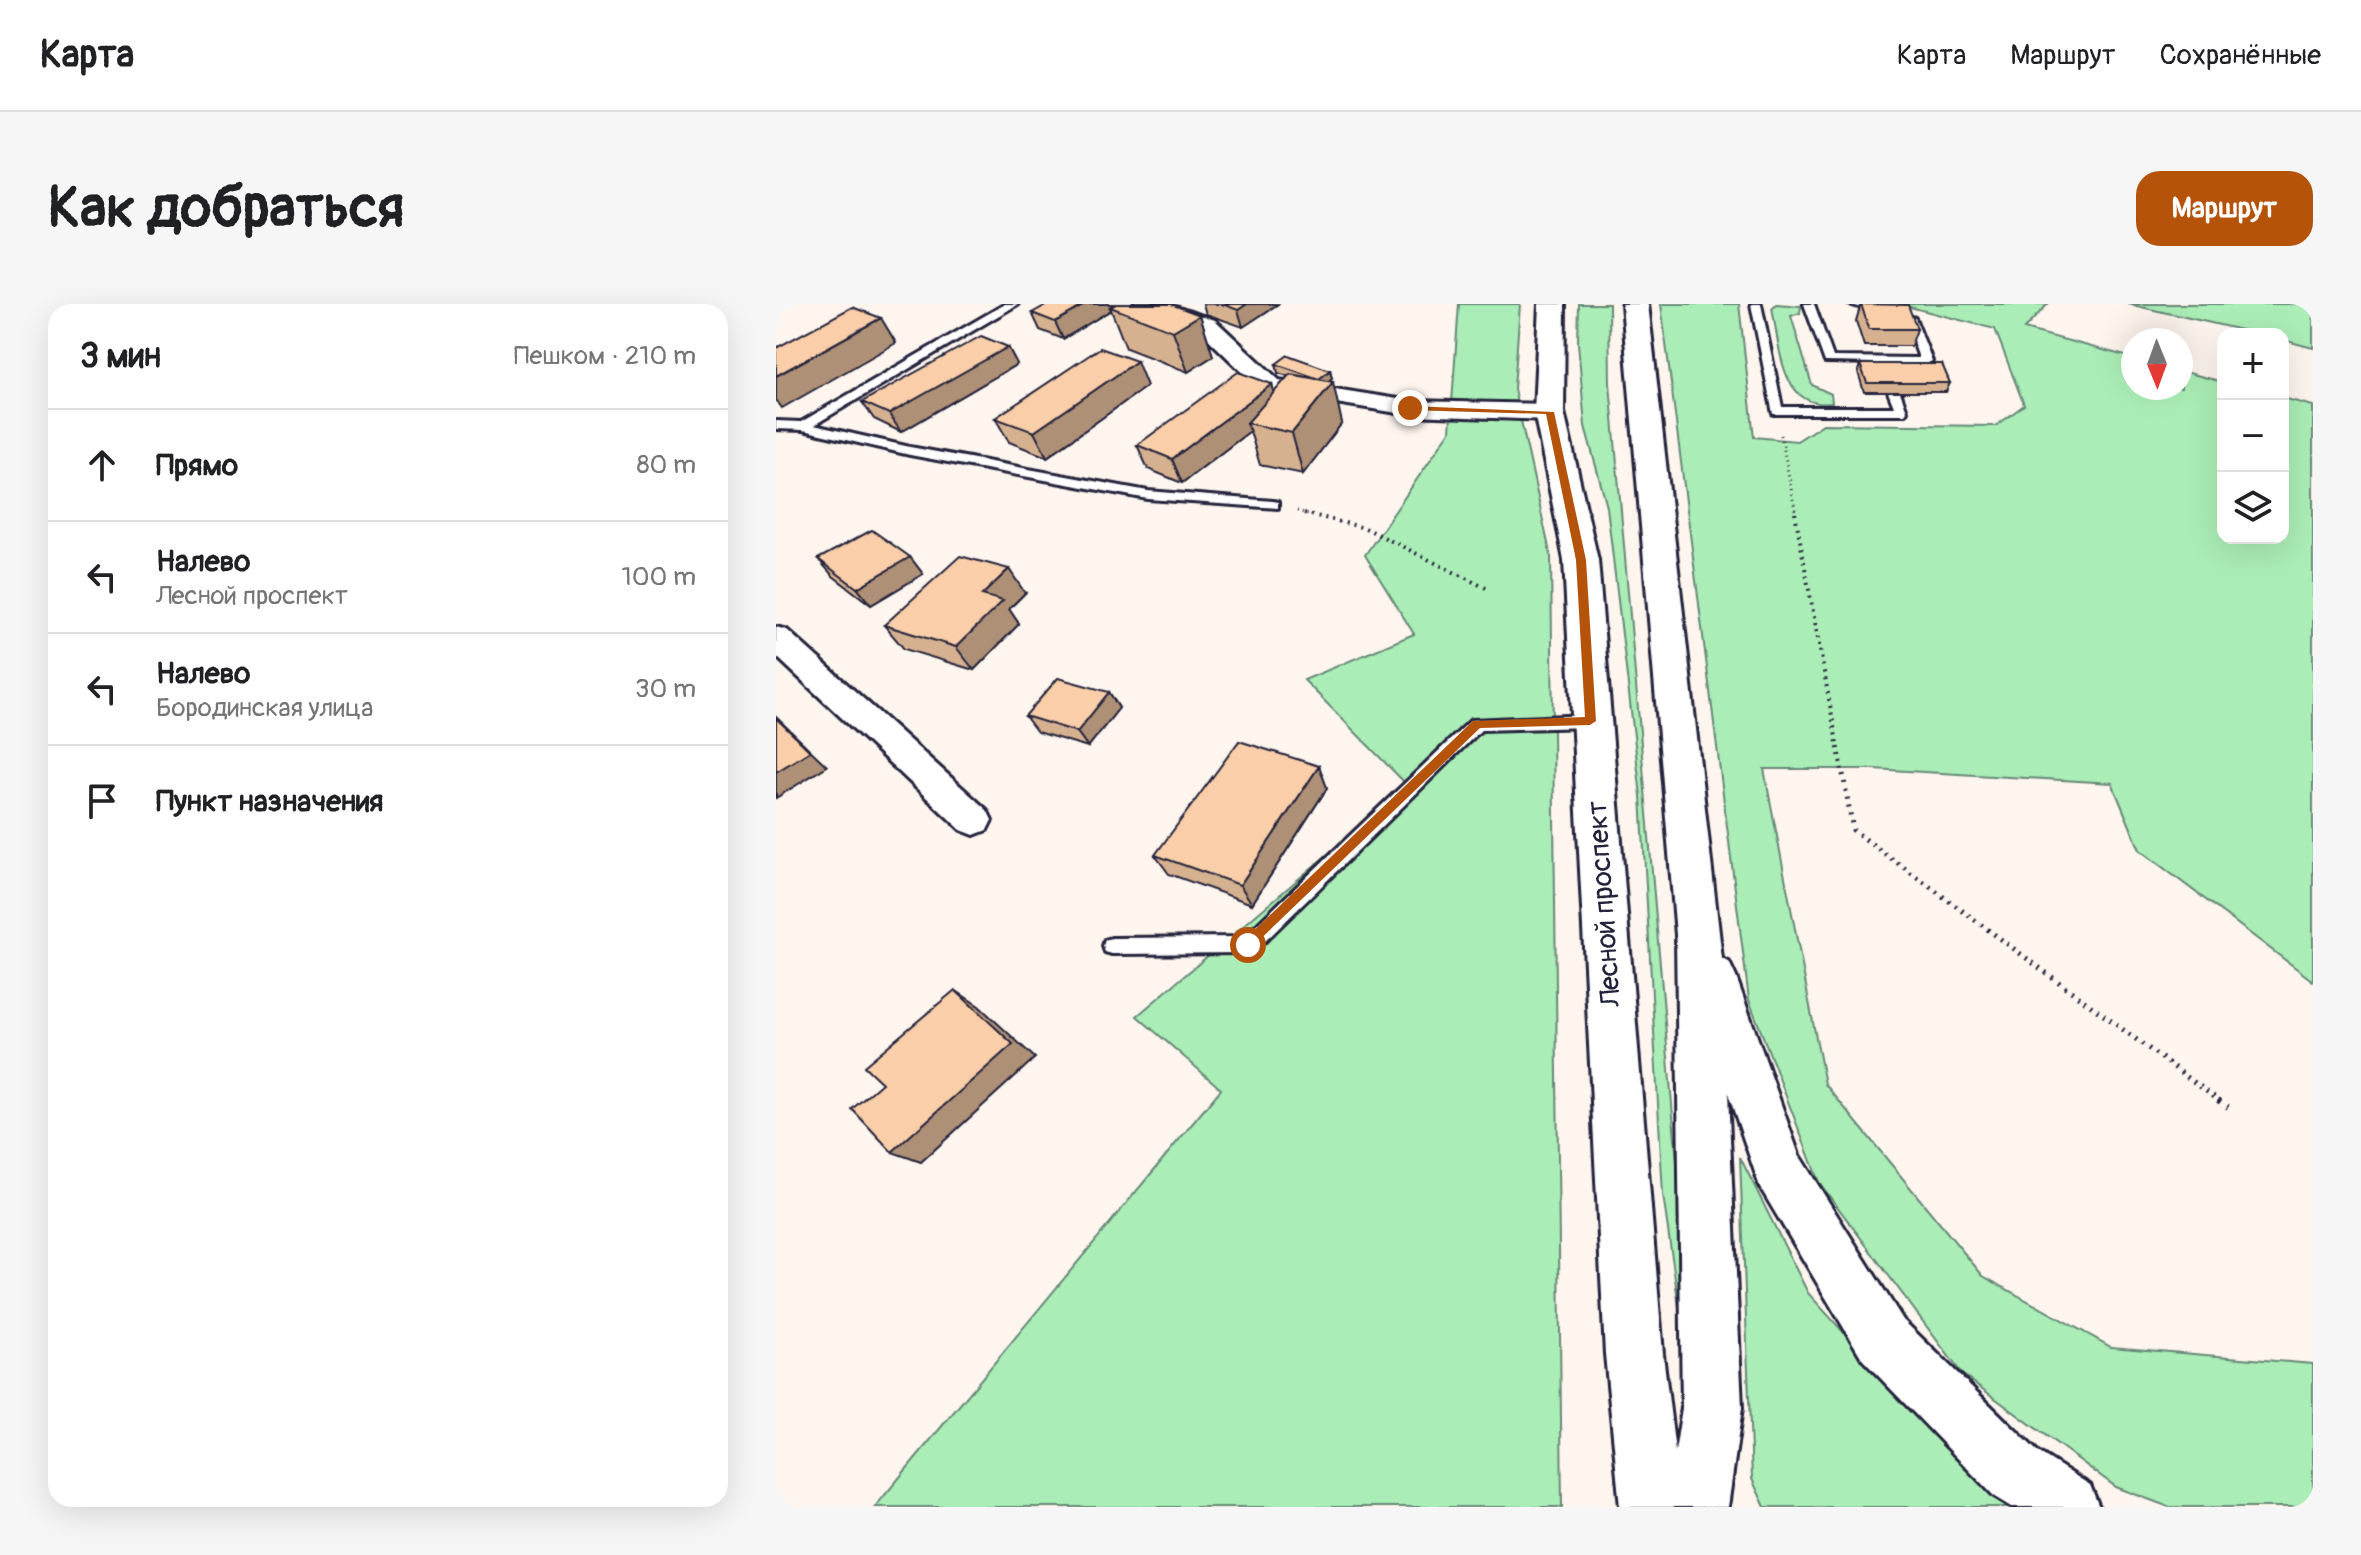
<!DOCTYPE html>
<html lang="ru">
<head>
<meta charset="utf-8">
<style>
  body { margin:0; font-family:Pangolin,sans-serif; background:#f6f6f6; color:#202124 }
  .controls { position:absolute; right:24px; top:24px; display:grid; overflow:hidden; border-radius:16px; box-shadow:0 8px 32px #0002 }
  .controls button { width:72px; height:72px; display:grid; place-items:center; padding:0; border:0; border-bottom:2px solid #e0e0e0; background:#fff; color:#202124; font:40px sans-serif }
  .compass { position:absolute; left:1345px; top:24px; width:72px; height:72px; border-radius:50%; background:#fff; box-shadow:0 8px 32px #0002; rotate:179deg }
  .stop { position:absolute; width:24px; height:24px; margin:-18px; border:6px solid #b45309; border-radius:50%; background:#fff }
  .stop.end { background:#b45309; border-color:#fff; box-shadow:0 2px 8px #0008 }
  .list { margin:0; padding:0; list-style:none }
  h2 { display:flex; justify-content:space-between; align-items:center; height:104px; margin:0; padding:0 32px; font-size:34px }
  h2 small { font-size:26px; font-weight:400; color:#757577 }
  .list li { display:grid; grid-template-columns:52px 1fr auto; gap:24px; align-items:center; box-sizing:border-box; height:112px; padding:0 32px; border-top:2px solid #e0e0e0 }
  .list b { display:block; font-size:30px; white-space:nowrap }
  .list p { margin:0; font-size:26px; white-space:nowrap; color:#757577 }
  .list em { font-size:26px; font-style:normal; color:#757577 }
  .icon { flex:none; width:44px; height:44px; fill:none; stroke:currentColor; stroke-width:2; stroke-linecap:round; stroke-linejoin:round }
  .map { position:relative; flex:none; width:1537px; height:1203px; overflow:hidden; border-radius:24px }
  header { display:flex; align-items:center; gap:48px; box-sizing:border-box; height:112px; padding:0 40px; background:#fff; border-bottom:2px solid #e0e0e0 }
  header strong { font-size:38px }
  nav { display:flex; gap:44px; margin-inline-start:auto; font-size:28px }
  .intro { display:flex; align-items:center; justify-content:space-between; box-sizing:border-box; height:192px; padding:0 48px }
  h1 { margin:0; font-size:56px }
  .button { padding:20px 36px; border-radius:24px; background:#b45309; color:#fff; font-size:28px; font-weight:700 }
  main { display:flex; gap:48px; padding:0 48px }
  aside { flex:1; background:#fff; border-radius:24px; box-shadow:0 8px 32px #0002 }
  .map>svg:first-child { display:block }
  .green { fill:#abedb6; stroke:#668878; stroke-width:2 }
  .lines { fill:none; stroke-linecap:round; stroke-linejoin:round }
  .service-casing { stroke:#22223b; stroke-width:6 }
  .minor-casing { stroke:#22223b; stroke-width:6 }
  .primary-casing { stroke:#22223b; stroke-width:6 }
  .path-far3 { stroke:#22223b; stroke-width:3; stroke-dasharray:1 4; stroke-linecap:butt }
  .path-far2 { stroke:#22223b; stroke-width:4; stroke-dasharray:2 5; stroke-linecap:butt }
  .path-far1 { stroke:#22223b; stroke-width:5; stroke-dasharray:2 6; stroke-linecap:butt }
  .path { stroke:#22223b; stroke-width:6; stroke-dasharray:3 8; stroke-linecap:butt }
  .service { fill:#fff; fill-rule:evenodd }
  .minor { fill:#fff; fill-rule:evenodd }
  .primary { fill:#fff; fill-rule:evenodd }
  .wall { fill:#d6b190; stroke:#22223b; stroke-width:2 }
  .shaded-wall { fill:#ae9076; stroke:#22223b; stroke-width:2 }
  .building { fill:#f9cea8; stroke:#22223b; stroke-width:2 }
  .route { fill:#b45309 }
  .labels { text-anchor:middle; stroke-width:7; stroke-linejoin:round; paint-order:stroke }
  .street-label { font-size:28px; fill:#22223b; stroke:#fff }
</style>
</head>
<body>
<header>
<strong>Карта</strong>
<nav><a>Карта</a><a>Маршрут</a><a>Сохранённые</a></nav>
</header>
<div class="intro"><h1>Как добраться</h1><a class="button">Маршрут</a></div>
<main>
<aside>
<h2>3 мин<small>Пешком · 210 m</small></h2>
<ul class="list">
<li><svg class="icon" aria-label="ahead" viewBox="0 0 24 24"><path d="M12 20V5M6 11l6-6 6 6"/></svg><div><b>Прямо</b></div><em>80 m</em></li>
<li><svg class="icon" aria-label="left" viewBox="0 0 24 24"><path d="M17 20v-9H6M10 6l-5 5 5 5"/></svg><div><b>Налево</b><p>Лесной проспект</p></div><em>100 m</em></li>
<li><svg class="icon" aria-label="left" viewBox="0 0 24 24"><path d="M17 20v-9H6M10 6l-5 5 5 5"/></svg><div><b>Налево</b><p>Бородинская улица</p></div><em>30 m</em></li>
<li><svg class="icon" aria-label="arrive" viewBox="0 0 24 24"><path d="M6 21V4h12l-3 4 3 4H6"/></svg><div><b>Пункт назначения</b></div></li>
</ul>
</aside>
<div class="map">
<svg width="1537" height="1203" viewBox="0 0 1537 1203">
  <rect width="100%" height="100%" fill="#fef5ee"/>
  <filter id="ink" filterUnits="userSpaceOnUse"><feTurbulence type="fractalNoise" baseFrequency=".0125" numOctaves="2"/><feDisplacementMap in="SourceGraphic" scale="16" xChannelSelector="R" yChannelSelector="G"/><feConvolveMatrix kernelMatrix="1 2 1 2 8 2 1 2 1" color-interpolation-filters="sRGB"/></filter>
  <g filter="url(#ink)">
    <path class="green" d="M683,0h61l-6,85 37,168 11,950h-687l346,-418 -84,-73 271,-230 -104,-106 110,-46 -49,-79 85,-124z
      M803,0h30l1,79 68,791 10,196 -25,-175 -22,-399 -34,-289 -22,-81 -7,-83z
      M885,0h78l15,133 43,4 26,-17 173,2 28,-21 -29,-76 -97,-25h150l-24,25 109,29v30h48v-17l42,11v156h60v-140l30,8v575l-173,-131 -28,-67 -239,-14h-109l61,315 158,192 128,71 202,17v143h-144l-53,-20 -154,-113 -143,-192 -70,-182z
      M1000,0l25,2 -1,7 -9,3 21,69 19,9 1,9c-52,7 -52,-58 -60,-95z
      M1352,0h185v44l-30,-8v-6h-24z
      M964,853l68,136 128,142 99,72h-270l-13,-28z"/>
    <g class="lines">
      <g class="service-casing">
        <path id="service" d="M229,0h13l-204,121 96,22 238,44 125,10 5,1v6l-130,-9 -238,-44 -107,-25 -27,-1v-8l25,1z
          M975,0h10l21,103h112l-6,-15 6,-3 6,3 7,19 -2,3h-132z
          M1028,0h10l19,53 86,1 -13,-36 -57,-18h17l49,14 17,43 -6,3 -101,-2z
          M814,411l8,6 -8,6 -109,3 -226,221 -7,2 -136,1 -7,-2 -2,-6 2,-6 7,-2 132,-1 227,-217z"/>
      </g>
      <g class="minor-casing">
        <path id="minor" d="M358,0h33l48,16 64,60 131,21 139,3 9,3 4,5 -4,5 -9,3 -139,-5 -148,-24 -63,-61 -62,-21z
          M0,323l11,3 200,180 5,10 -5,10 -13,5 -13,-5 -185,-174z"/>
      </g>
      <g class="primary-casing">
        <path id="primary" d="M763,0h26l-1,108 34,148 65,794 12,98 7,-44 -6,-473 -54,-631h26l74,655 7,3 7,15 63,178 104,165 135,132 52,33 9,22h-87l-18,-11 -131,-136 -103,-173 -32,-94 14,315 -14,99h-108l-15,-153 -41,-794 -30,-148z"/>
      </g>
      <path class="path-far3" d="M1005,131l15,80
        M521,207l15,4"/>
      <path class="path-far2" d="M528,209l61,15 125,62
        M1019,209l48,263"/>
      <path class="path-far1" d="M1067,470l10,56 368,272"/>
      <path class="path" d="M1442,796l10,7"/>
      <use href="#service" class="service"/>
      <use href="#minor" class="minor"/>
      <use href="#primary" class="primary"/>
    </g>
    <path class="wall" d="M395,0l29,11 13,41 -25,16 -62,-24 -15,-38 -48,29 -23,-9 -8,-17z
      M427,0h75l-35,23 -37,-13z
      M1085,0l56,25 -6,17h-47l-8,-25z
      M232,43l9,17 -116,68 -27,-13 -12,-17z
      M500,60l54,6 2,8 -3,3 13,42 -39,51 -43,-9 -10,-34 -68,52 -34,-14 -11,-24 135,-61 2,9 14,-17 -10,-3z
      M1084,60l90,19 -4,9h-82l-6,-20z
      M371,82l-100,71 -38,-15 -14,-24z
      M134,253l13,17 -52,31 -38,-29 -15,-17z
      M249,289l-16,16 10,15 -45,46 -70,-21 -20,-24z
      M333,388l10,16 -31,39 -51,-15 -12,-16z
      M543,462l8,22 -75,116 -83,-30 -14,-19z"/>
    <path class="shaded-wall" d="M310,0h35l-11,3 1,3 -48,29 -8,-17z
      M471,0h31l-35,23 -5,-17z
      M424,11l13,41 -25,16 -15,-41z
      M105,14l15,25 -114,65 -6,-8v-24z
      M232,43l9,17 -116,68 -12,-18z
      M361,57l10,25 -100,71 -13,-25z
      M554,66l2,8 -12,10 -1,-9z
      M557,78l9,41 -39,51 -11,-41z
      M496,80l7,25 -32,14 3,8 -68,52 -10,-24z
      M134,253l13,17 -52,31 -14,-17z
      M233,265l16,24 -16,16 10,15 -45,46 -18,-23 26,-52z
      M333,388l10,16 -31,39 -11,-15z
      M0,413l51,49 -51,32z
      M543,462l8,22 -75,116 -12,-19z
      M179,686l24,16 56,52 -114,104 -29,-10z"/>
    <path class="building" d="M272,0h38l-31,18 -23,-9z
      M340,0h55l29,11 -27,16 -63,-24z
      M446,0h25l-9,6z
      M1085,0l47,1 9,24h-48z
      M76,3l29,11 -105,58v-28z
      M205,32l27,11 -119,67 -27,-12z
      M324,44l37,13 -103,71 -39,-14z
      M512,51l42,15 -11,9 -43,-15z
      M1084,60h82l8,19h-83z
      M462,68l34,12 -100,75 -35,-14z
      M514,70l43,8 -41,51 -45,-10z
      M96,226l38,27 -53,31 -39,-29z
      M184,252l49,13 -27,26 21,6 -47,46 -72,-22z
      M282,374l51,14 -32,40 -52,-16z
      M0,414l34,33 -34,21z
      M463,437l80,25 -79,119 -85,-30z
      M179,686l58,54 -121,108 -40,-43 30,-26 -18,-17z"/>
  </g>
  <path class="route" d="M634,102l144,6 32,148 10,161 -6,4 -110,3 -232,223 -5,-1v-9l230,-220 112,-4 -9,-157 -30,-146 -139,-4z"/>
  <g class="labels">
    <g class="street-label">
      <text transform="translate(827 600) rotate(-94)" y="10">Лесной проспект</text>
    </g>
  </g>
</svg>
<div class="controls">
<button>+</button>
<button>−</button>
<button><svg class="icon" aria-label="layers" viewBox="0 0 24 24"><path d="M12 4l9 5-9 5-9-5zM3 14l9 5 9-5"/></svg></button>
</div>
<svg class="compass" viewBox="-18 -18 36 36"><path d="M0-13l5 13h-10z" fill="#e53935"/><path d="M0 13l5-13h-10z" fill="#757577"/></svg>
<div class="stop" style="left:472px;top:641px"></div>
<div class="stop end" style="left:634px;top:104px"></div>
</div>
</main>
</body>
</html>
